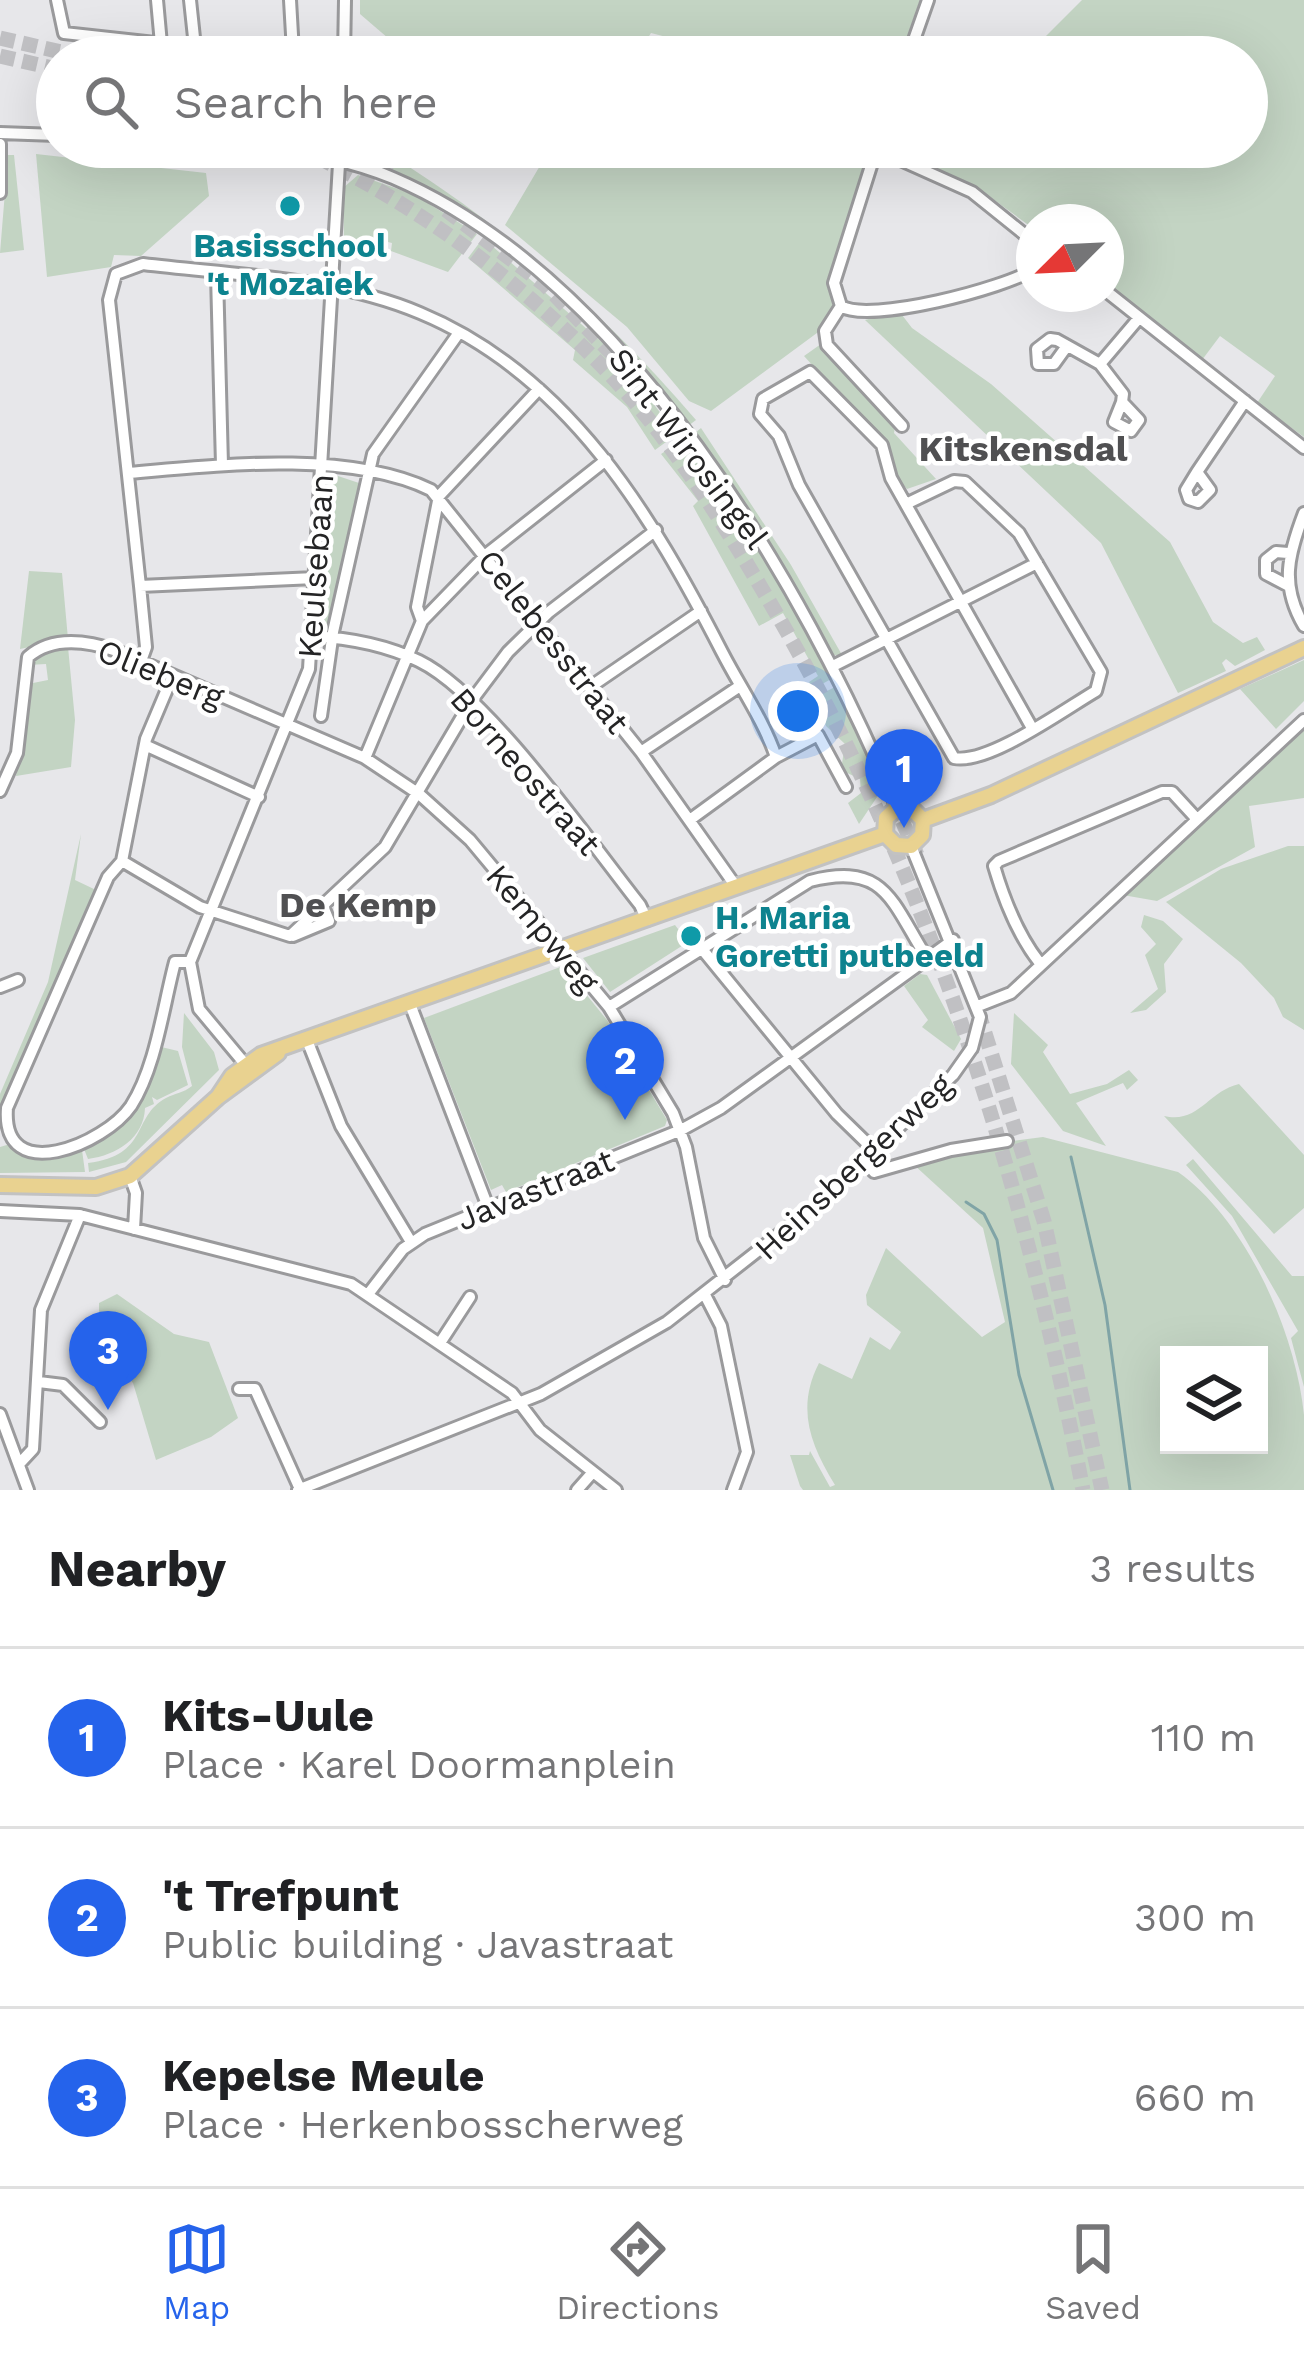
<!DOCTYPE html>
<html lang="en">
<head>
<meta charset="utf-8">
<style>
  body { margin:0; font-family:"Work Sans",sans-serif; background:#f2f2f2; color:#202124 }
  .controls { position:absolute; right:36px; bottom:36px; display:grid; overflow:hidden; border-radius:0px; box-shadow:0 12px 48px #0002 }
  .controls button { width:108px; height:108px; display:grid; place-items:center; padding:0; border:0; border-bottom:3px solid #e0e0e0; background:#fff; color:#202124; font:60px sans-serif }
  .compass { position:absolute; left:1016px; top:204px; width:108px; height:108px; border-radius:50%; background:#fff; box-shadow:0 12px 48px #0002; rotate:246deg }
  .you { position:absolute; left:798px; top:711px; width:42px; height:42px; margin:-30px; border:9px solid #fff; border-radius:50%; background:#1a73e8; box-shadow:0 0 0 18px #1a73e833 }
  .badge { display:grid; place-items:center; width:78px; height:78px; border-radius:50%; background:#2563eb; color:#fff; font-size:39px; font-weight:700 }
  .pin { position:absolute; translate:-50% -99px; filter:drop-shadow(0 3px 6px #0008) }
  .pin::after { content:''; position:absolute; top:63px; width:42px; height:36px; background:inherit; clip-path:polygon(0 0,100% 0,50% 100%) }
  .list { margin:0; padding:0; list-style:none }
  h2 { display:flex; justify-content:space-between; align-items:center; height:156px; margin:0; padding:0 48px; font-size:51px }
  h2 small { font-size:39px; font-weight:400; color:#757577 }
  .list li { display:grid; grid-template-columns:78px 1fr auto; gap:36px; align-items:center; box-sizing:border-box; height:180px; padding:0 48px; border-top:3px solid #e0e0e0 }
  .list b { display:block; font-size:45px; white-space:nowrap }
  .list p { margin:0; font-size:39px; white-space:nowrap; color:#757577 }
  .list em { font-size:39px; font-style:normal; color:#757577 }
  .icon { flex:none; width:66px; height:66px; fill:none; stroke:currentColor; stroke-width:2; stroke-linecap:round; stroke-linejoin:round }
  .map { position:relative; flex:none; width:1304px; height:1490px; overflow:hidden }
  .search { position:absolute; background:#fff; box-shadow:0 12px 48px #0002; left:36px; right:36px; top:36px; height:132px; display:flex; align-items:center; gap:30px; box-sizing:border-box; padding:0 42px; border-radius:66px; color:#757577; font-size:45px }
  .sheet { height:696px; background:#fff }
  nav { display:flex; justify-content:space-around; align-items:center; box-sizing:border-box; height:168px; border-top:3px solid #e0e0e0; background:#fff; font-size:33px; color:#757577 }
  nav a { display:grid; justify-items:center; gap:6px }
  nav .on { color:#2563eb }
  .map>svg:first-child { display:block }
  .green { fill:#c3d4c3; fill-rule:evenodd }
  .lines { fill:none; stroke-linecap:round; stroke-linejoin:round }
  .stream { stroke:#80a4a6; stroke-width:3 }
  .highway-tunnel { stroke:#c0c0c3; stroke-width:15; stroke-dasharray:15 8; stroke-linecap:butt }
  .minor-casing { stroke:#9a9a9c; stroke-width:16 }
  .major-casing { stroke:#c2c2c2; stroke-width:20 }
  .minor { stroke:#fff; stroke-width:10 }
  .major { stroke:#e9d290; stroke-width:14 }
  .culture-dot { fill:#0f9aa8; stroke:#fff; stroke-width:4.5 }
  .labels { text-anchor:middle; stroke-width:9; stroke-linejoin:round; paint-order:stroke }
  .culture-label { font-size:33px; font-weight:bold; fill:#0d838f; stroke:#fff }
  .street-label { font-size:33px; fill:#242425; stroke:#fff }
  .neighbourhood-label { font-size:36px; font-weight:bold; fill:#505052; stroke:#fff }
</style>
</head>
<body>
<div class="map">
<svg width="1304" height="1490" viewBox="0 0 1304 1490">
  <rect width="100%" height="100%" fill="#e7e7ea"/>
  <path class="green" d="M360,0h560l-20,57h-156l-93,-24 -15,24h-226l-50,-43z
    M1082,0h222v437l-47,-34 18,-27 -55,-40 -21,28 -93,-81v-61h-72v7l-55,-40 -84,-42h352v-90h-222z
    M353,147h24c124,75 225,163 319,273l-8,6c-58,-71 -141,-154 -215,-208 -25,-19 -109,-56 -120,-71z
    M521,147h256l87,21 -36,115 6,24 -13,23 -110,81 -22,-10 -62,-74 -122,-102 36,-61z
    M36,154l170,19 3,23 -68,60 -27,-1 -3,12 -64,10z
    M8,155h6l10,95 -24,3z
    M358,175l57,20 62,39 -29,38 -57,-21 1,-8 -28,-7 -4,8 -16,-2 -1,-54z
    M483,238l129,113 65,83 -22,16 -28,-43 -54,-47 2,-10 -107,-92z
    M899,311l13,17 79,56 179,158 43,80 30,21 14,-6 8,13 -30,16 -9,-7 -4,4 4,8 -48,22 -77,-150 -236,-223z
    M821,344l74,83 -1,6 42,46 -29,10 -13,-14 -8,-29 -82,-90z
    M701,428l90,137 51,90h-10l-92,-155 -46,-66z
    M681,441l81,112 71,125 -20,11 -4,-7 9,-6 -35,-63 -24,13 -66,-120 5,-5 -37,-47z
    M335,475l24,8 -30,143 -12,-3 9,-140z
    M29,571l33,2 6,66 -48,10z
    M68,647l7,73 -4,47 -55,9 15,-106 2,13 15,-3 -2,-16 -18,1 21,-16z
    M1304,660v41l-28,28 -36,-40z
    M837,686l44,105 -22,33 -11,-21 13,-10 -1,-14 -19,-9 4,-26 -19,-18 -7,-21 -8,-6z
    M1304,726v72l-55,8 6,41 -98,54 -40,-7z
    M81,834l-6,46 21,10 -96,220v-16l48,-112z
    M1288,846h16v184l-21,-13 -9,-19 -33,-35 -75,-61 55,-33z
    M1144,915l19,6 20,18 -19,25 2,28 -20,18 -16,3 28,-24 -13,-34 11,-11 -15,-17z
    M675,925l13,17 -78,50 -27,-34z
    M563,966l44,54 60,100 -2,6 -159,66 -4,-7 -11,5 -67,-172z
    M920,974l7,1 34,64 -7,12 -32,-24 6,-7 -24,-34z
    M184,1013l30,39 5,18 -93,92 -37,10 -1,-9c62,-8 43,-46 78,-65 10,-5 17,-5 26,-12l-10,-39z
    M1014,1013l34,32 -5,7 27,42 37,-10 22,-14 9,10 -11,10 -4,-7 -47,20 30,43 -43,-15 -52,-67z
    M157,1046l21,5 10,34 -31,15 -5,-3 2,7 -9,4c-1,30 -28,47 -57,51l-4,-10 46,-34z
    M1239,1084l65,71v53l-30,26 -110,-118c35,8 44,-25 75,-32z
    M1043,1137l135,35c68,48 118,161 126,243 0,24 0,50 0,75h-501l-3,-4 -10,-31h19l1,-4 20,36 5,-2c-25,-41 -39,-77 -16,-122l33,16 18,-42 20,13 11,-18 -34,-27 -1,-10 20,-47 96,89 23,-15 -22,-94 -70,-64 69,-19zM1169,1355h90v90h-90z
    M10,1144l26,15 46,-9 3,22 -85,1v-26z
    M1193,1159l99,117h12v111l-13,-49 7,-7 -66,-115 -46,-51z
    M117,1294l57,40 35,8 29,76 -27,19 -55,23 -23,-77 -14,-17 7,-27 -27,-22v-14z"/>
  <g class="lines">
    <path class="stream" d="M1071,1157l34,148 25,185
      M966,1202l18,12 13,26 22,135 34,115"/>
    <path class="highway-tunnel" d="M0,38l83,19
      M0,56l57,13
      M297,147c111,53 207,121 294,208 69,68 122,151 171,234 166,278 260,584 321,901
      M339,147l51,28
      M446,210l99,75 102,105
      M893,800l24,55
      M978,1011l66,210 58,269"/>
    <g class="minor-casing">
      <path id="minor" d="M57,0l7,33 219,24
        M157,0l4,44
        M190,0l5,47
        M286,57l7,-5 -3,-52
        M344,57l1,-57
        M908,57l20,-57
        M0,133l57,2
        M0,144v49
        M241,147c51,3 105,11 152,31 233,100 411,406 504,630
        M877,147l-43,136 7,23 -16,25 2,14 75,81
        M876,149l96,43 62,50
        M217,275l5,190
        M1106,291l198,157
        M841,306c27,18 165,-18 193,-37
        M1067,346l-13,18h-16l-1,-15 13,-10 7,1 43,24 23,30 -1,8 17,18 -8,11 -17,-9 8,-20
        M1100,364l39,-46
        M1197,472l-11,18 3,9 9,3 12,-12 -13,-18 48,-71
        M128,473c90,-8 220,-23 303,17l210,262 96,136
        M906,504l48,-23 11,1 54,51 82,139 -5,19c-31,18 -108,74 -142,67l-155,-273 -20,-49 -19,-22 3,-15 47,-27 72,73 9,33 141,250
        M1304,513c-16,42 -24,72 0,113
        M1287,585l-21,-11v-14l10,-8 12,1
        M140,586l175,-8
        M422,621l-5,-14 22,-111 100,-107
        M312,636c36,2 74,9 107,25 68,33 171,181 221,244l7,15
        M141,661l5,-14 -6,-61 -31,-286 7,-26 27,-10c90,11 192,13 277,49 149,62 232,203 302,339 18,35 42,69 54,105l-85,62
        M833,666l204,-103
        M173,675l-27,64 -24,122 78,46 90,29 95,-89 87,-147 36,-48 41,-40 107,-82
        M590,687l111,-76
        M321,716l12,-84 40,-178 85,-120
        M147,746l112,51
        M641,752l99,-66
        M776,757l42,-22 28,52
        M365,758l57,-137 65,-67 119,-94
        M0,791l17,-38 11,-96c25,-22 60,-16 89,-6l248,107 54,36 51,46 139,167 64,106 13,34 18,91 21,42
        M122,861l-14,16 -101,231c-6,80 98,36 124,-2 25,-39 32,-99 44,-144h15
        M293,936l36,-15 -7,-17
        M702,949l135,165 40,39
        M1039,962c-21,-27 -35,-62 -45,-96l5,-5 163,-69h10l23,25
        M0,987l18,-7
        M410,1004l78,203
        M978,1006l33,-13 293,-273
        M609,1007l201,-126c74,-19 81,19 115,74
        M307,1040l34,86 70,116
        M250,1070l-51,-61 -9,-47 119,-293 31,-522
        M866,1162l8,10 77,-22 56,-9
        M130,1176l6,17 -2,36
        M0,1211l80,4 271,69 161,109 28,37 76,60
        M369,1293l34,-44 22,-15 256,-104 40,-22 232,-168
        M705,1295l16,31 26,126 -14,38
        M440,1343l30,-46
        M39,1382l24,3 37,37
        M239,1389h16l45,100
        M0,1414l28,76
        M20,1463l13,-14 8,-139 39,-95
        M298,1490l243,-96 126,-72 157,-123 129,-124 19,-27 8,-31 -69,-171
        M577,1490l16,-18"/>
    </g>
    <g class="major-casing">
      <path id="major" d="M923,820l68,-25 313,-147
        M885,834l11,11 15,1 11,-11 1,-15
        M885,834l1,-16 11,-10 15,1 11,11
        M218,1097l14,-21 29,-21 624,-221
        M0,1185l96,2 34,-11 88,-79 60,-44"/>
    </g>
    <use href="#minor" class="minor"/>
    <use href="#major" class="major"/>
  </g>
  <g class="culture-dot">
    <circle cx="290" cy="206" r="12"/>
    <circle cx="691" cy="936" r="12"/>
  </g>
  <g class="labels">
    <g class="culture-label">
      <text x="290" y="257">Basisschool<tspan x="290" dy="38">'t Mozaïek</tspan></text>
      <text x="715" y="929" text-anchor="start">H. Maria<tspan x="715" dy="38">Goretti putbeeld</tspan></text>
    </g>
    <g class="street-label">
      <text transform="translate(689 448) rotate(53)" y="12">Sint Wirosingel</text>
      <text transform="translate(315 566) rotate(-86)" y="12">Keulsebaan</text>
      <text transform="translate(554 641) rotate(52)" y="12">Celebesstraat</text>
      <text transform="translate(161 673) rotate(22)" y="12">Olieberg</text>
      <text transform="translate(526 771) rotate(49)" y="12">Borneostraat</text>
      <text transform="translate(543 928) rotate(50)" y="12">Kempweg</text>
      <text transform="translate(853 1166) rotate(-43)" y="12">Heinsbergerweg</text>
      <text transform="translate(535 1189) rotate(-22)" y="12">Javastraat</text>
    </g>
    <g class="neighbourhood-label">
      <text x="1023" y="461">Kitskensdal</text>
      <text x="358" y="917">De Kemp</text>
    </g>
  </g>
</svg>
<div class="controls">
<button><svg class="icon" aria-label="layers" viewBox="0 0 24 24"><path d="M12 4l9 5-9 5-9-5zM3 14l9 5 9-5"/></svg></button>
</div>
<svg class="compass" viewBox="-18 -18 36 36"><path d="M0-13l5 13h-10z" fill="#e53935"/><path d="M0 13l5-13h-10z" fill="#757577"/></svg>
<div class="you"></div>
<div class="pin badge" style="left:904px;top:828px">1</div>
<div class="pin badge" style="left:625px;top:1120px">2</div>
<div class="pin badge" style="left:108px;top:1410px">3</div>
<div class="search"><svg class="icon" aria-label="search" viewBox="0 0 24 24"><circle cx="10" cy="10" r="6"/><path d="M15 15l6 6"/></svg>Search here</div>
</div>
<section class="sheet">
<h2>Nearby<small>3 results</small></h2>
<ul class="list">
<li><span class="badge">1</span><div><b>Kits-Uule</b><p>Place · Karel Doormanplein</p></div><em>110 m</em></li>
<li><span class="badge">2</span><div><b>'t Trefpunt</b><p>Public building · Javastraat</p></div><em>300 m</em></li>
<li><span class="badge">3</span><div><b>Kepelse Meule</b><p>Place · Herkenbosscherweg</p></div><em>660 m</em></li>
</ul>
</section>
<nav>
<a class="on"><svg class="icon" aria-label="map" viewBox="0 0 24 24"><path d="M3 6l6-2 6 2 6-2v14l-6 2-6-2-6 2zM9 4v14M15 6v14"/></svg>Map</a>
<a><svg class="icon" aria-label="directions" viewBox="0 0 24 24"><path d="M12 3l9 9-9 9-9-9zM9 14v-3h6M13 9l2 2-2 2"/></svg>Directions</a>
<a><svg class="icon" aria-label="saved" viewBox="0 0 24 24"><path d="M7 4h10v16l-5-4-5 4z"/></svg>Saved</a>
</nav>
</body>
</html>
